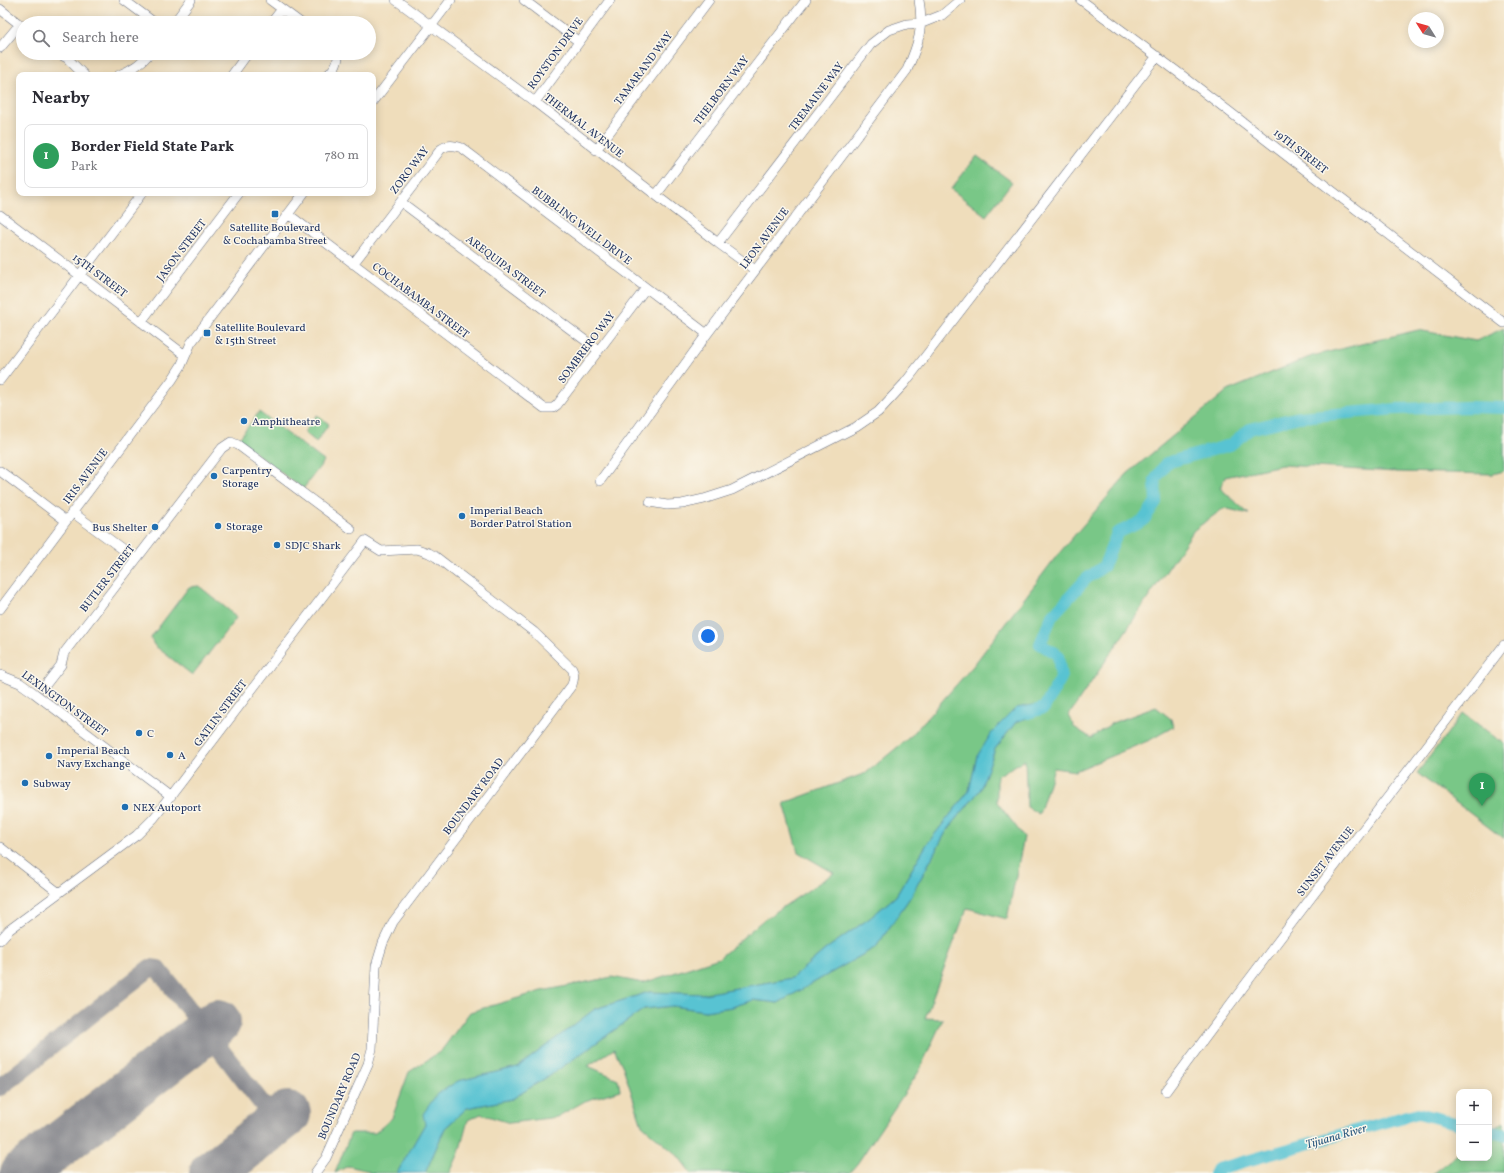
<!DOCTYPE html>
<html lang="en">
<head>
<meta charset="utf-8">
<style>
  body { margin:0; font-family:Vollkorn,serif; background:#f7f7f7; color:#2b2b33 }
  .controls { position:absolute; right:12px; bottom:12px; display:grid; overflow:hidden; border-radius:8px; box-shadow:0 2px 10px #0003 }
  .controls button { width:36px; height:36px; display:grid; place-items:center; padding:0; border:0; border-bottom:1px solid #e1e1e2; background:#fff; color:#2b2b33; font:20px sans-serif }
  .compass { position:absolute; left:1408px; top:12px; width:36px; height:36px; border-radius:50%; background:#fff; box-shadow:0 2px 10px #0003; rotate:307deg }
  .you { position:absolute; left:708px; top:636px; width:14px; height:14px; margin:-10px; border:3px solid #fff; border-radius:50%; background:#1a73e8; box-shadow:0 0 0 6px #1a73e833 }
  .badge { display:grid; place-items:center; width:26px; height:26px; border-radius:50%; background:#1f6fb2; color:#fff; font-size:13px; font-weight:700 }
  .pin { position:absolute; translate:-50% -33px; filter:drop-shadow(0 1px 2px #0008) }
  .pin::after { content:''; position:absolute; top:21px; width:14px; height:12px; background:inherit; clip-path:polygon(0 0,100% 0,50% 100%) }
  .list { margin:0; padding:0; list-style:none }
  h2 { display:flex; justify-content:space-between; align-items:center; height:52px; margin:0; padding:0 16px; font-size:17px }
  h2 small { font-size:13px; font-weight:400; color:#7c7c81 }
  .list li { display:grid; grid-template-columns:26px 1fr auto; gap:12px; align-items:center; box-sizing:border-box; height:64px; margin:0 8px 8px; padding:0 8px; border:1px solid #e1e1e2; border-radius:8px }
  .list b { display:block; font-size:15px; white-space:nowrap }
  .list p { margin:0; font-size:13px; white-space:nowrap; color:#7c7c81 }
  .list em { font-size:13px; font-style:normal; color:#7c7c81 }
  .icon { flex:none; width:22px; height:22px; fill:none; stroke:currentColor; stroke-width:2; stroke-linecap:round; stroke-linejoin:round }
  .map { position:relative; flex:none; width:1504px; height:1173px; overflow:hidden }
  .search { position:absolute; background:#fff; box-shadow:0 2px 10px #0003; left:16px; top:16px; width:360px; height:44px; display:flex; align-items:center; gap:10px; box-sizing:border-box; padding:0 14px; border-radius:22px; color:#7c7c81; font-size:15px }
  .panel { position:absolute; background:#fff; box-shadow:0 2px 10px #0003; left:16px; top:72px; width:360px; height:124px; border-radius:8px }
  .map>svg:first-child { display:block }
  .green { fill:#79c787; stroke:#4a7b72 }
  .water { fill:#58c3d2; stroke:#3a7998 }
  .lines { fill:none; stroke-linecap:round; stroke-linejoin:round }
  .river { stroke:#58c3d2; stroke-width:12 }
  .taxiway { stroke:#85868c; stroke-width:18 }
  .runway { stroke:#85868c; stroke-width:46 }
  .minor-casing { stroke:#656c7f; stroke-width:10 }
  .minor { stroke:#fff; stroke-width:9 }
  .poi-dot { fill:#1f6fb2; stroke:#fbf7ec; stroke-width:1.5 }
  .labels { text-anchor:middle; stroke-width:3; stroke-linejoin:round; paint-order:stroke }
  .street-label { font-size:11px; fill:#1b2f5e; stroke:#fbf7ec }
  .poi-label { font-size:11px; fill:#1b2f5e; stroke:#fbf7ec; text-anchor:start }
  .water-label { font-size:12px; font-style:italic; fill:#2d5b81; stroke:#fbf7ec }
</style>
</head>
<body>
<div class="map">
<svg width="1504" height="1173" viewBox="0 0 1504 1173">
  <rect width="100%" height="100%" fill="#fbf7ec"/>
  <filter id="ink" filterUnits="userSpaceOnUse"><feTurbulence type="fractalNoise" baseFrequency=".025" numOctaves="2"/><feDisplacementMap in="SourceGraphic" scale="8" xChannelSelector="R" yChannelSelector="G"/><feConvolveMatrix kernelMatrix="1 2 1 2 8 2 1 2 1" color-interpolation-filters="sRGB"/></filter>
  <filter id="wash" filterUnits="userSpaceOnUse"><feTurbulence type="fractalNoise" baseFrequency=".012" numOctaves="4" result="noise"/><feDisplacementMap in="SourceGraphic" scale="16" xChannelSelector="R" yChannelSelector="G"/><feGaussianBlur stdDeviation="0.9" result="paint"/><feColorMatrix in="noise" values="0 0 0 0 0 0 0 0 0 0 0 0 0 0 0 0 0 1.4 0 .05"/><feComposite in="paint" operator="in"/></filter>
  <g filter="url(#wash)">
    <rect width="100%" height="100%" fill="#efddbb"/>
    <path class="green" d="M977,156l35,26 -26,34 -35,-27z
      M1504,328v143l-11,3 -98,-2 -113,-7 -57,12 -5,11 29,26 -25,-6 -30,22 -125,185 5,12 17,11 21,-15 44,-16 15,12 2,8 -23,13 -75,31 -21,-3 -15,46 -12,-7 -2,-47 -28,16v26l27,35 -17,82 -40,-11 -42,110 18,1 -25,54 -61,91 -8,9h-158l-13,-17 -36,-31 -19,-58 -9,-18 -26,17 30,13 2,11 -35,11 -28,16 -47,6 -29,-9 -13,6 -9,33 -9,20h-25l20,-45 22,-20 45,-9 43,-27 89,-63 29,-3 32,5 27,-4 21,-7 25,3 98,-56 35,-51 35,-64 34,-42 15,-41 21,-27 30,-12 -12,-5 -57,51 -8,35 -42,53 -31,52 -26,22 -44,31 -34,29 -88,16 -55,-2 -54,17 -77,58 -60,14 -33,43 -28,49h-28v-2l-21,-5 -13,7 16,-40h24l17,-15 17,-46 32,-21 29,-39 72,-21 70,-14 31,6 76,-25 43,-37 72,-48 -36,-21 -14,-49 82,-30 45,-37 62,-70 82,-108 72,-84 100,-83 85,-35 106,-26 58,11z
      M259,412l65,49 -21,28 -65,-49z
      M317,415l12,9 -13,18 -12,-10z
      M199,586l32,26 5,6 -43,56h-2l-37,-29 -3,-6 1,-3 37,-49z
      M1463,713l41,31v95l-87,-66z
      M1504,1122v51h-71l26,-20v5h30v-27z"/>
    <path class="water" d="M1033,705l14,5 -31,12 -21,27 -15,41 -34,42 -35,64 -35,51 -98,56 -25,-3 -21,7 -27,4 -32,-5 -29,3 -89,63 -43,27 -45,9 -22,20 -20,45h-28l28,-49 -2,-10 14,-20 21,-13 60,-14 77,-58 54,-17 55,2 88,-16 34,-29 44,-31 26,-22 31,-52 42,-53 8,-35 16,-25 23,-23z"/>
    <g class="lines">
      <path class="river" d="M1028,713l16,-5 17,-30 -3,-23 -18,-11 12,-28 34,-37 18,-13 13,-33 26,-12 13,-19 -1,-22 11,-17 64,-18 20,-16 49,-12 97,-8 72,-2 36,1
        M1489,1131l15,4
        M1214,1173l4,-4 200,-56 41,11"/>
      <path class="taxiway" d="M0,1087l150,-119 8,1 119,154"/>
      <path class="runway" d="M23,1173l195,-151
        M212,1173l76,-59"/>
    </g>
  </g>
  <g filter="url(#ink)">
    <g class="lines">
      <g class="minor-casing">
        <path id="minor" d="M124,0l31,23
          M270,0l31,23
          M396,0l139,102 183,141 37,27
          M524,0l54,41
          M1081,0l102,76 321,247
          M0,9l23,18
          M174,23l17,-23
          M271,23l11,-14
          M0,48l20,-24
          M57,53l10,5 17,17
          M119,75c12,-5 23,-12 31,-22
          M232,75l16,-22
          M328,75c6,-7 11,-12 10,-22
          M373,102l78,-102
          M535,102l75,-102
          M596,150l113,-150
          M656,195l150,-195
          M401,202l197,148
          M288,214l256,194h9l4,-3 89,-117
          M0,215l185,140
          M718,243l153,-199 18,-14 18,-6 15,-1 20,-8 18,-15
          M353,264l88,-115c8,-5 12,-4 21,-1l245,186
          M141,322l98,-129
          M0,380l142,-187
          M0,471l66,50
          M600,481l107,-147 200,-264c11,-25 17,-42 12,-70
          M650,502l17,3 15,-1 22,-5 28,-9 124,-63 22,-15 26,-28 253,-328
          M72,512l64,47
          M0,609l172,-229 9,-14 10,-23 113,-150
          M0,675l20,8 14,10 137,104
          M44,687l17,-22 3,-12 158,-205 9,-6 7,3 113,84
          M0,847l59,46
          M0,940l9,-10 128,-95 17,-17 211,-277 16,10 36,-2 12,4 7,4 98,75 38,37c3,5 2,10 0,16l-179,237 -10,21 -7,23 -4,83 -4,15 -42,94 -11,15
          M1166,1091c110,-150 225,-297 338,-446"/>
      </g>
      <use href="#minor" class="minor"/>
    </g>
  </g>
  <g class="poi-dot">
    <rect x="271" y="210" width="8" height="8" rx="2"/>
    <rect x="203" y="329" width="8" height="8" rx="2"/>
    <circle cx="244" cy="421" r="4"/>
    <circle cx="214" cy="476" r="4"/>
    <circle cx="462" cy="516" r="4"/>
    <circle cx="218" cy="526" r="4"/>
    <circle cx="155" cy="527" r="4"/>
    <circle cx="277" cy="545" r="4"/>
    <circle cx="139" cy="733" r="4"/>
    <circle cx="170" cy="755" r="4"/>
    <circle cx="49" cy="756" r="4"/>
    <circle cx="25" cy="783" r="4"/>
    <circle cx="125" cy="807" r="4"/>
  </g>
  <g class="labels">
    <g class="street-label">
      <text transform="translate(555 53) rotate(-54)" y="4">ROYSTON DRIVE</text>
      <text transform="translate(643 68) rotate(-53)" y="4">TAMARAND WAY</text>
      <text transform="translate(721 90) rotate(-53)" y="4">THELBORN WAY</text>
      <text transform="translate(816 96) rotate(-53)" y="4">TREMAINE WAY</text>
      <text transform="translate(584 125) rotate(38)" y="4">THERMAL AVENUE</text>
      <text transform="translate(1301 151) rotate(38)" y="4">19TH STREET</text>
      <text transform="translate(409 170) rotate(-53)" y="4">ZORO WAY</text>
      <text transform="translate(582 225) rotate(37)" y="4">BUBBLING WELL DRIVE</text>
      <text transform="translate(764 238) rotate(-53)" y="4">LEON AVENUE</text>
      <text transform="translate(181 250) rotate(-53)" y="4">JASON STREET</text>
      <text transform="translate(506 266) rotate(37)" y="4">AREQUIPA STREET</text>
      <text transform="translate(100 275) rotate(37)" y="4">15TH STREET</text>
      <text transform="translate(421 300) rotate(37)" y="4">COCHABAMBA STREET</text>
      <text transform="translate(586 347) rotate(-53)" y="4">SOMBRERO WAY</text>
      <text transform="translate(85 476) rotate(-53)" y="4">IRIS AVENUE</text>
      <text transform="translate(107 578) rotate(-52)" y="4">BUTLER STREET</text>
      <text transform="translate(65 703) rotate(36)" y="4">LEXINGTON STREET</text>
      <text transform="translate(220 713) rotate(-53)" y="4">GATLIN STREET</text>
      <text transform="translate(473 796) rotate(-53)" y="4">BOUNDARY ROAD</text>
      <text transform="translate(1325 861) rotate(-52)" y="4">SUNSET AVENUE</text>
      <text transform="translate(339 1096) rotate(-67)" y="4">BOUNDARY ROAD</text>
    </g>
    <g class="poi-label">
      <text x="275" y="231" text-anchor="middle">Satellite Boulevard<tspan x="275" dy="13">&amp; Cochabamba Street</tspan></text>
      <text x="215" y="331">Satellite Boulevard<tspan x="215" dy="13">&amp; 15th Street</tspan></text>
      <text x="252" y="425">Amphitheatre</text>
      <text x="222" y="474">Carpentry<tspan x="222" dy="13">Storage</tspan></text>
      <text x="470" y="514">Imperial Beach<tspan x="470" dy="13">Border Patrol Station</tspan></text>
      <text x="226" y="530">Storage</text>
      <text x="147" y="531" text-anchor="end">Bus Shelter</text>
      <text x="285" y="549">SDJC Shark</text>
      <text x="147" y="737">C</text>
      <text x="57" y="754">Imperial Beach<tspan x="57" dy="13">Navy Exchange</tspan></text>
      <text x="178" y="759">A</text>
      <text x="33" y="787">Subway</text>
      <text x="133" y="811">NEX Autoport</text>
    </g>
    <g class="water-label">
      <text transform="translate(1336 1136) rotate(-16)" y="4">Tijuana River</text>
    </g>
  </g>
</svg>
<div class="controls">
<button>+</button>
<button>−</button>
</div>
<svg class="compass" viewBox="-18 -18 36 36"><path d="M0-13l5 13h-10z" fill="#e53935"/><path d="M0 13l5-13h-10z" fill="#7c7c81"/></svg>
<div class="you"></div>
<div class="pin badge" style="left:1482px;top:806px;background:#2e9e5b">1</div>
<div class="search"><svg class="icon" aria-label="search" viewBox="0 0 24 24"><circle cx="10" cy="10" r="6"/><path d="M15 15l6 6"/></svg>Search here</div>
<section class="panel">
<h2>Nearby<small></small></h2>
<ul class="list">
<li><span class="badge" style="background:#2e9e5b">1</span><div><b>Border Field State Park</b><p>Park</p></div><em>780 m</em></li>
</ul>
</section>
</div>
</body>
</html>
